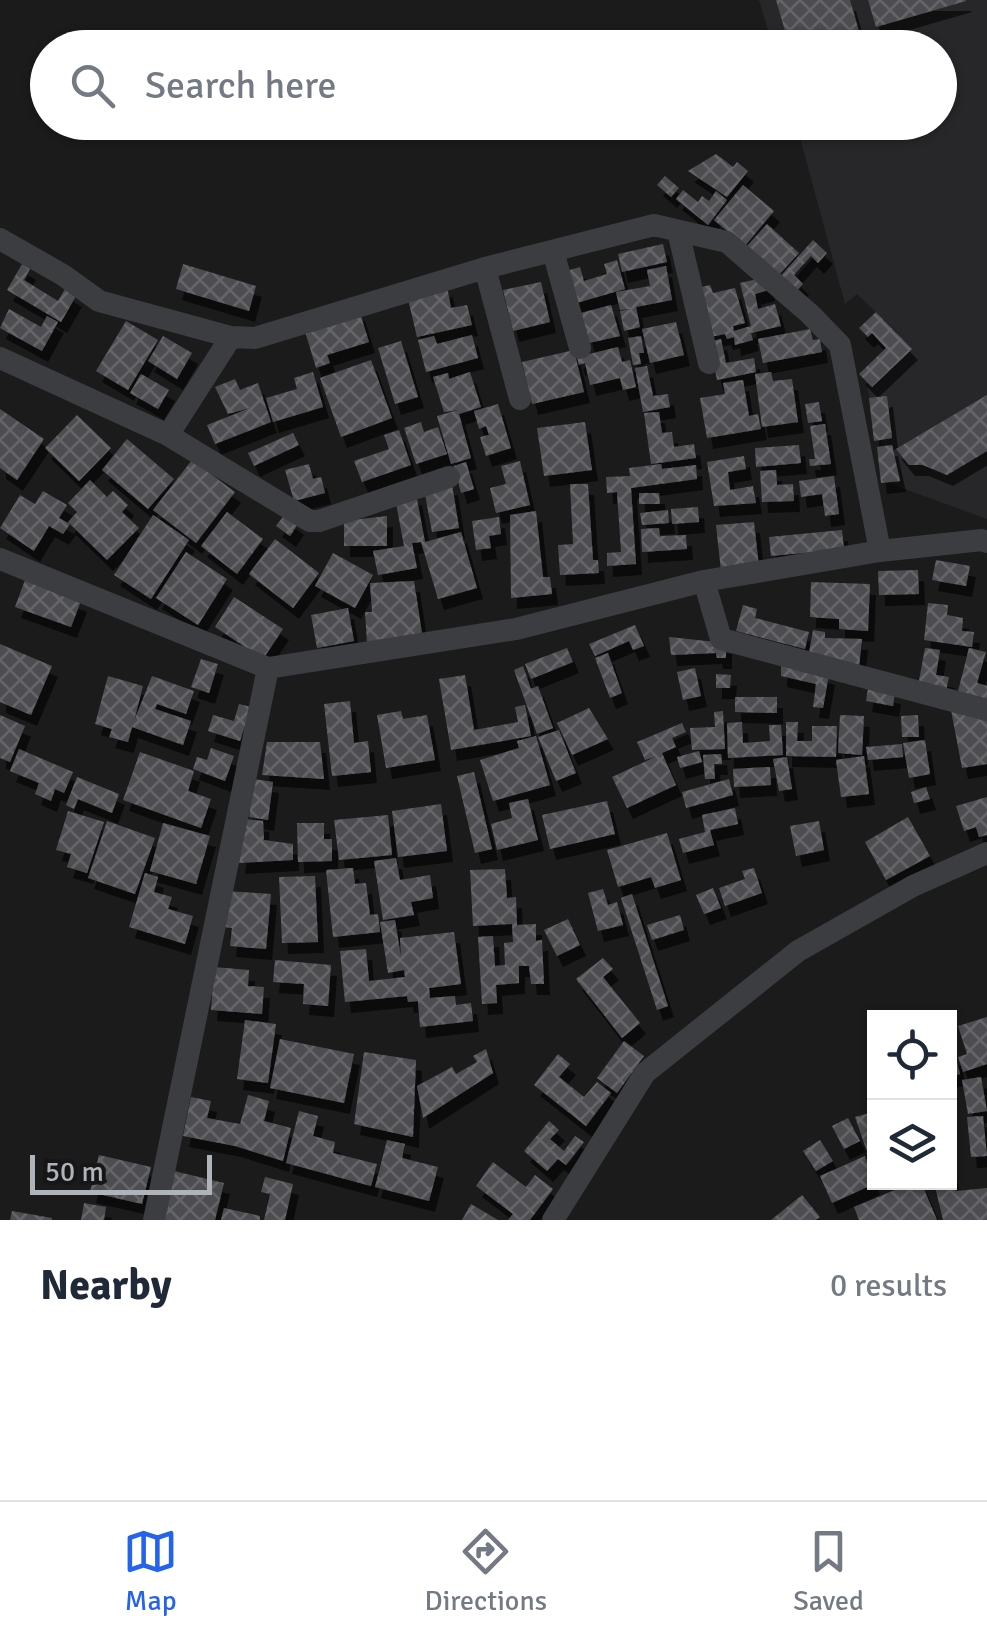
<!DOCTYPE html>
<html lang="en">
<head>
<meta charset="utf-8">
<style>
  body { margin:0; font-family:Signika,sans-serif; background:#f2f2f3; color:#1f2937 }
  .controls { position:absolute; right:30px; bottom:30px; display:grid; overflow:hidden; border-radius:0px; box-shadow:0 2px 8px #0004 }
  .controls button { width:90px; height:90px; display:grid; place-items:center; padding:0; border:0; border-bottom:2px solid #e0e1e3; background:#fff; color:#1f2937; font:50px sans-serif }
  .scale { position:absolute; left:30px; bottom:25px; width:182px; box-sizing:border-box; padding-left:10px; border:5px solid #afb4ba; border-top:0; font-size:28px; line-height:35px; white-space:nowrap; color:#afb4ba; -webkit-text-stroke:8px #161617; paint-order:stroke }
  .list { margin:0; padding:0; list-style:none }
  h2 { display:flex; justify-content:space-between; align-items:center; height:130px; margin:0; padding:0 40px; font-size:42px }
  h2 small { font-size:32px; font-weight:400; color:#747a83 }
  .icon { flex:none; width:55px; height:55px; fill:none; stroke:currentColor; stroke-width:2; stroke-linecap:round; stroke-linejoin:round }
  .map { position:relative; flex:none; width:987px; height:1220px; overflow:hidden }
  .search { position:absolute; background:#fff; box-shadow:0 2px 8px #0004; left:30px; right:30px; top:30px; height:110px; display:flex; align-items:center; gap:25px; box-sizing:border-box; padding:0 35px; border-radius:55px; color:#747a83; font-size:38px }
  .sheet { height:280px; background:#fff }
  nav { display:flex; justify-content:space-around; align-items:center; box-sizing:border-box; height:140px; border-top:2px solid #e0e1e3; background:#fff; font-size:28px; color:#747a83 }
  nav a { display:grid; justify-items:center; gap:5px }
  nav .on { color:#2563eb }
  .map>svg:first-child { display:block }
  .built { fill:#272729 }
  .building { fill:url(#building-cross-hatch); filter:url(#shadow) }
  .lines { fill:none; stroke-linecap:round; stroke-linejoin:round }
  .minor { stroke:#3c3d41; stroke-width:22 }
</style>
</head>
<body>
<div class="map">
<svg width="987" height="1220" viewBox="0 0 987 1220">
  <defs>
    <pattern id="building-cross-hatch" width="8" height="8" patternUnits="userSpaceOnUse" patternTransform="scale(2.5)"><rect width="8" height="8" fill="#4d4e51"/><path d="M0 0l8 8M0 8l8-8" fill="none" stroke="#646568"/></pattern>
    <filter id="shadow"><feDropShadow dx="6" dy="11" stdDeviation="0" flood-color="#0009"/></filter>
  </defs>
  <rect width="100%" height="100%" fill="#1b1b1c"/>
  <path class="built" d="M759,0h228v519l-96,-35 -27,-110 35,-40 -42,-40 -12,10 -49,-181 144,-1v-74l-167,-1z"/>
  <path class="building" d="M776,0h74l10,35 -42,13h-28z
    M868,0h98v1l-90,26z
    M716,154l17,13 4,-5 11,9 -21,26 -39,-26z
    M665,176l14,12 -8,9 -14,-12z
    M743,185l31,26 -29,35 -31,-26z
    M683,190l15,12 4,-6 7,5 7,-10 11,9 -19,25 -32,-26z
    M767,224l32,29 -20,22 -32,-29z
    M813,240l14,13 -9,10 -7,-7 -17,19 9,9 -9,10 -16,-15z
    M663,244l4,18 -45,10 -4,-18z
    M617,260l8,29 -52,15 -10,-32 17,-5 4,14 23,-7 -3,-10z
    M22,264l8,5 -6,11 34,21 7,-12 11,7 -15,26 -54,-32z
    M183,264l73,22 -7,25 -73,-22z
    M666,266l6,34 -36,7 4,20 -16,4 -4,-20 11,-2 -11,1 -4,-18 34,-6 -3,-16z
    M766,277l3,13 -14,4 3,15 17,-5 6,22 -30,7 2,7 -18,5 -1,-8 -7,2 -2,-5 -15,3 -13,-49 13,-3 3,8 22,-5 10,35 -12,3 1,5 17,-5 -11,-43z
    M541,282l9,40 -37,9 -10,-41z
    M447,286l4,22 16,-3 5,20 -55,12 -10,-42z
    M611,305l9,31 -31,7 -8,-30z
    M9,309l32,18 6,-11 11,6 -16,29 -42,-23z
    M359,310l10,32 -42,13 3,8 -14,5 -12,-40z
    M876,312l36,37 -40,38 -13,-13 27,-26 -14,-15 -4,4 -9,-9z
    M126,321l32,19 -30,50 -32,-19z
    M676,322l8,33 -34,8 -8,-34z
    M810,329l3,11 7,-1 2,13 -59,11 -5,-24z
    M472,335l6,23 -52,14 -8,-32 16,-4 3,8z
    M163,336l29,17 -15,26 -29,-18z
    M641,336l3,17h-5l2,11 -8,1 -5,-27z
    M721,339l5,24 28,-5 2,14 -39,8 -8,-38z
    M401,341l17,56 -23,7 -17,-56z
    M618,347l4,15 8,-2 6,27 -13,3 -3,-12 -30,7 -5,-22 -6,2 -2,-8z
    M574,350l10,42 -52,12 -10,-42z
    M371,360l21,58 -51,19 -21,-59z
    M647,366l6,30 15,-2 2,13 -27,5 -8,-44z
    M313,372l10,35 -50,15 -7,-24 31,-9 -3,-11z
    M470,372l11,35 -22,7 12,44 -20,6 -14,-48 21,-6 -14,2 -11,-35 15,-4 1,6z
    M771,372l2,9 19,-2 6,43 -36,5 -7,-53z
    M141,374l28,16 -11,19 -28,-16z
    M235,379l5,11 18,-7 13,39 -56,22 -8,-19 43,-17 -22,6 -13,-27z
    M743,380l6,36 9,-2 3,15 -54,9 -7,-40 25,-4 -2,-11z
    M987,395v56l-40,24 -24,-10h-14l-13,-16z
    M887,396l5,42 -18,3 -5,-43z
    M819,402l3,19 -14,2 -3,-19z
    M498,404l13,44 -25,8 -6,-19 9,-2 -3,-9 -7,3 -5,-18z
    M0,409l44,30 -27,41 -17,-12z
    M659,412l3,21 10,-1 2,15 20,-3 2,14 -45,6 -7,-51z
    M77,415l34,33 -32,33 -34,-33z
    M421,422l3,10 14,-5 9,27 -31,10 -12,-36z
    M585,422l7,48 -48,6 -7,-48z
    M825,424l6,40 -21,2 -1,-7h6l-5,-33z
    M399,430l12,35 -49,17 -8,-21 35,-12 -5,-14z
    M293,433l6,12 -45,21 -6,-13z
    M127,439l47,40 -26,30 -46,-39z
    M799,445l2,18 -45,4 -1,-19z
    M892,445l8,36 -19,2 -4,-36z
    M744,456l2,13 -18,3 2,18 23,-4 3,17 -42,3 -7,-44z
    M192,460l43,32 -39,51 -43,-33z
    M520,461l10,44 -34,8 -6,-25 16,-4 -5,-18z
    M466,462l8,27 -13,4 -7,-27z
    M309,464l4,15 8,-2 4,16 -31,8 -9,-31z
    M661,464l1,5 34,-4 1,14 -66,9 5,76 -29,2v-13l14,-1 -4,-60 -10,1 -1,-16 24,-1 -1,-8z
    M776,470l1,15 16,-1 1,17 -32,1 -2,-31z
    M834,476l5,38 -14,2 -3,-22 -21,3 -2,-16z
    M90,480l17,17 6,-6 15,14 -6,7 17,16 -32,32 -39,-38 9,-10 -9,-9z
    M452,484l7,44 -27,4 -8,-43z
    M570,484h18l5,76h5l1,13 -39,2 -2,-30 15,-1z
    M43,491l24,14 -8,13 11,6 -7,10 -14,-8 -15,25 -34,-23 20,-33 15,9z
    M639,493h20l1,11h-21z
    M416,494l9,48 36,-10 16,56 -39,11 -17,-57 -9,1 5,25 -39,7 -5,-24 31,-5 -9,-48z
    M698,507l1,15 -27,2 -1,-15z
    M668,510l1,13 -27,2 -2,-12z
    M536,511l7,66h7l2,17 -41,4 -1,-83z
    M227,512l36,27 -26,35 -36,-28z
    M285,514l13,10 -8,12 -14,-10z
    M153,515l36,25 -38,59 -37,-24z
    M387,516v30h-43v-25z
    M499,517l2,17 -12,2 2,12 -15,2 -4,-29z
    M754,522l5,45 -38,4 -5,-46z
    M659,528l1,8 26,-1 1,14 -45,3 -1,-23z
    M842,530l2,19 -73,7 -2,-19z
    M275,539l44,34 -26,35 -44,-34z
    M186,552l41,27 -29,46 -42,-27z
    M333,553l40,22 -18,33 -40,-22z
    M936,560l34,6 -4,20 -34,-6z
    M918,570l1,24 -40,1 -1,-24z
    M25,580l56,21 -10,26 -56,-20z
    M414,581l9,59 -56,3 -2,-31h7l-2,-29z
    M811,582l59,2 -2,47 -29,-2v-10l-29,-2z
    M234,597l49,32 -20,30 -48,-32z
    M928,603l20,2 -1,10 16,3 -1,13 12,1 -2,15 -48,-7z
    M743,605l14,4 -2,9 54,14 -4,17 -69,-18z
    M348,608l6,33 -37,7 -6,-33z
    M635,625l9,21 -11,4 -4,-9 -34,15 -6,-12z
    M813,630l12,2v6l37,1 -3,28 -50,-14z
    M669,637l57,6v15h-9l-1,-5 -45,2z
    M0,644l52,22 -21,49 -31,-13z
    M567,648l6,14 -42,17 -6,-15z
    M925,648l15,2 -4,25 13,2 -3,14 -28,-5z
    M969,648l17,4 -9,31 10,3v18l-30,-9z
    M608,653l14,40 -12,5 -15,-40z
    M201,659l17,5 -9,29 -18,-6z
    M781,660l48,14 -6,34 -10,-1 3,-23 -35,-8z
    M523,666l8,23 7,-3 15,42 -16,6 -23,-64z
    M695,668l6,28 -18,4 -6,-28z
    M716,674l15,1 -1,13h-14z
    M465,675l9,55 44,-8 -3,-15 10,-2 6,31 -80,14 -12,-71z
    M108,676l35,10 -9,35 18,-45 42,15 -8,23 -29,-10 -2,5 36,12 -8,24 -51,-18 -4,15 -19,-5 3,-8 -17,-5z
    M868,688l27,5 -2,13 -27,-5z
    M735,697h42v16l-42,-1z
    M350,701l4,42 14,-2 3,31 -39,4 -8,-72z
    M239,704l12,3 -11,34 -32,-10 5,-16 21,6z
    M589,708l19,31 -36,16 -15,-32z
    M951,710l36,6v48l-25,4z
    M401,711l2,8 24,-4 8,45 -49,8 -9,-53z
    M723,711l2,38 -33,1 -2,-22 25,-1 -1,-15z
    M0,715l25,11 -15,36 -10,-4z
    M840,715l24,1 -2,39 -24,-2z
    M918,715l1,22h-17l-1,-21z
    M742,722l1,21 27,-2 -1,-16h12l2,30 -55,3 -1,-35z
    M786,722h12l-1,19h15v-15h25l-1,31 -50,-1z
    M682,723l4,9 -14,6 4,9 -14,6 14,32 -49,23 -15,-31 43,-20 -10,3 -8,-18z
    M559,730l17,43 -20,8 -18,-44z
    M536,736l14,49 -57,16 -13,-41 39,-12 -2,-7z
    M925,740l5,34 -21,4 -6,-35z
    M267,742h53l4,37 -62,-4z
    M902,744l1,13 -35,3 -2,-13z
    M211,748l23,8 -9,25 -32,-12 4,-12 10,3z
    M19,749l54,23 -9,21 -9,-4 -4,12 -16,-7 4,-11 -29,-12z
    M699,751l3,11 -22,6 -3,-11z
    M140,752l54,19 -6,20 23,8 -10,29 -78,-28z
    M721,754l1,10h-8l1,15h-10l-2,-24z
    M864,756l5,38 -28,3 -5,-37z
    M787,757l5,32 -13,2 -6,-32z
    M770,767l1,18 -37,2 -1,-18z
    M474,772l18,77 -17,4 -18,-77z
    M77,777l42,17 -7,19 -34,-14 -4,10 -8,-4z
    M254,779l19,3 -5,38 -19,-3z
    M729,779l4,16 -47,13 -4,-16z
    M926,787l4,12 -16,4 -3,-11z
    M987,797v38l-8,2 -3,-10 -12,4 -8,-25z
    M528,799l10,41 -41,10 -6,-26 21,-6 -3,-15z
    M607,801l8,33 -65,15 -8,-34z
    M441,804l6,47 -49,6 -6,-46z
    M735,808l3,16 -28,6 4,15 -31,8 -4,-14 26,-7 -3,-17z
    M68,811l36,11 -17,51 -20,-6 4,-13 -15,-4z
    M388,815l4,40 -53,5 -5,-40z
    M908,817l22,39 -44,24 -21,-38z
    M245,819l18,2 1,19 29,4v16l-54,3z
    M107,821l48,17 -20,56 -47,-16z
    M819,821l5,29 -28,6 -6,-30z
    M163,823l47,13 -14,48 -46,-13z
    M297,823h27v16h8v22l-34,1z
    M667,833l14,47 -26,8 -4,-11 -33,10 -11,-37z
    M396,858l4,22 30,-5 3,23 -22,4 3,13 -31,5 -9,-59z
    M353,868l2,16 11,-1 4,32 8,-1 2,18 -47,5 -7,-67z
    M754,868l8,25 -37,13 -6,-18 26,-9 -3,-8z
    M505,869l2,29 9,-1 1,28 19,-1v17l6,-1 2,44h-13l-2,-18h-10v17l-23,2 1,18 -15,1 -4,-67 15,-1 2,30 10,-1 -1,-22 9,-1 -1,-18 -39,2 -3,-56z
    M145,873l13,4 -4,15 18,5 -4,12 25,7 -8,28 -56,-17z
    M315,876l3,66 -36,1 -3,-66z
    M713,888l8,20 -17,6 -8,-19z
    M603,889l5,16 9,-3 6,23 -25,6 -10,-38z
    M227,891l44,3 -5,55 -36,-3 2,-18 -8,-1z
    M632,894l36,112 -11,4 -36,-112z
    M680,915l4,15 -32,10 -5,-15z
    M568,919l12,26 -23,11 -13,-26z
    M395,920l6,37 -1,-19 54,-6 7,52 -32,4 1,10 25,-2 1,9 15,-2 2,18 -53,6 -2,-26 -10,1 -1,-6 -62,6 -5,-51 26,-2 3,32 36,-4 -1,-7 -16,3 -8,-51z
    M603,958l10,11 -10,8 37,46 -18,15 -46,-59z
    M275,960l56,5 -3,41 -25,-2 1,-20 -31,-2z
    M214,967l35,3 -1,16 16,1 -2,27 -51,-4z
    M987,1017v47l-24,8 -5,-15 9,-3 -9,-28z
    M245,1020l31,4 -8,59 -31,-4z
    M280,1039l74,15 -10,49 -74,-15z
    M624,1041l20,15 -27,37 -20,-15z
    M486,1049l7,24 -70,45 -6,-32 35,-19 4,7 21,-12 -4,-6z
    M364,1052l52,8 -3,77 -59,-13z
    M558,1054l12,10 -11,13 25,20 13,-15 14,11 -25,33 -52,-41z
    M955,1054l5,20 -10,3v-22z
    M981,1077l6,34 -19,3 -6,-34z
    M248,1095l21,6 -5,20 27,7 -8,33 -48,-15 -52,-10 8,-39 20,4 -4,17 33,6z
    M299,1111l19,5 -5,20 22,6 -2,11 44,11 -6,22 -85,-23z
    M873,1112l1,4v56l-19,-55z
    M983,1116l4,40 -16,1 -4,-40z
    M848,1118l12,23 -16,8 -12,-23z
    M549,1121l10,9 -9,9 14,12 11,-15 9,6 -18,23 -8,-6 -11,12 -23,-20z
    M387,1140l18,4 -3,14 36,9 -9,34 -54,-14z
    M820,1140l13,21 -17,10 -13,-20z
    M99,1155l52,12 -9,37 -52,-12z
    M865,1156l9,28 -42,19 -12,-27z
    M493,1162l33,25 9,-12 18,14 -23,31h-22l5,-6 -37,-28z
    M950,1165l6,26 31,-3v32h-44l-9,-38h16z
    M174,1171l50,12 -9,37h-53z
    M265,1177l28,7 -8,36h-21l6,-26 -9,-2z
    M914,1182h7l16,38h-78l-5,-13z
    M802,1195l18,22 -4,3h-45z
    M84,1203l22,4 -2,13h-23z
    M471,1204l27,16h-36z
    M224,1208l36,8v4h-39z
    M12,1211l40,7v2h-42z"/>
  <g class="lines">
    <path class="minor" d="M678,231l31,132
      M0,239l63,36 36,26 132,36 24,1 230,-70 169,-43 73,17 83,72 30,31 40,206
      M553,251l27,97
      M485,268l35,131
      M0,358l168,77 142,86h9l130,-44
      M168,435l63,-98
      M0,559l268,109 248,-39 188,-48 176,-30 102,-11 5,2
      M704,581l17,58 266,71
      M154,1220l114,-552
      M553,1220l92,-147 153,-122 115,-65 74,-33"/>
  </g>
</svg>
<div class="controls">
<button><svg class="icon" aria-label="locate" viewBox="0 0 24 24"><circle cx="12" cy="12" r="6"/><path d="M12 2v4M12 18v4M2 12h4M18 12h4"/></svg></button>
<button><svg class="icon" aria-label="layers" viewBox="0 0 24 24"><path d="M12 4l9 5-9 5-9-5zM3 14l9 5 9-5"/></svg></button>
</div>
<div class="scale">50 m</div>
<div class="search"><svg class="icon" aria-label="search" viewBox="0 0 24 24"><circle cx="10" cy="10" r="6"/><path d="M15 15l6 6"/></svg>Search here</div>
</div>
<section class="sheet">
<h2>Nearby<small>0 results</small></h2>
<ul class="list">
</ul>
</section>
<nav>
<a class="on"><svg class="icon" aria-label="map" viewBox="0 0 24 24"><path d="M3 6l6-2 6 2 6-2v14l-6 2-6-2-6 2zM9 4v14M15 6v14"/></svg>Map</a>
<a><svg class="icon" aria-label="directions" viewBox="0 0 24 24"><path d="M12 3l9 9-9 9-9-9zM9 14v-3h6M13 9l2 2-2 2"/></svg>Directions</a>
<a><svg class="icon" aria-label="saved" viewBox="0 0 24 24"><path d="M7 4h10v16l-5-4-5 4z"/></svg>Saved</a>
</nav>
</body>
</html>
